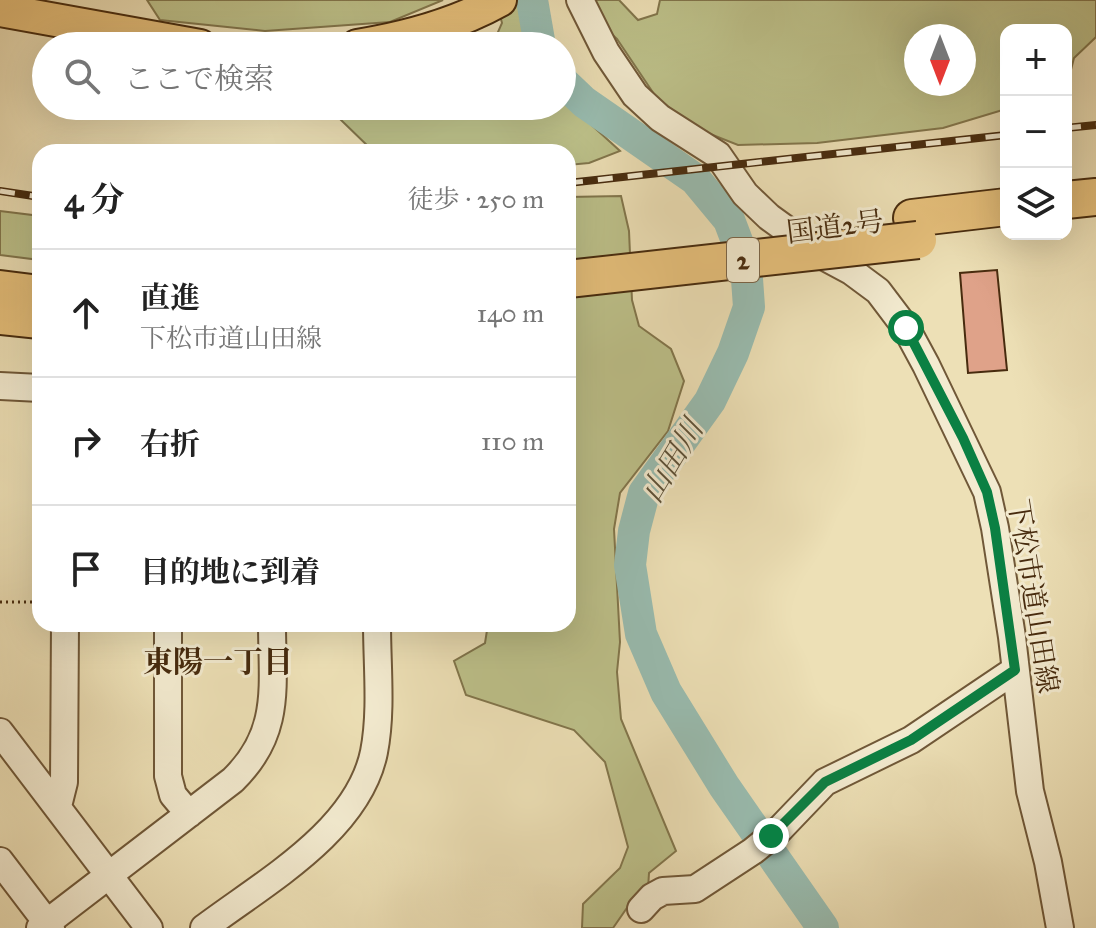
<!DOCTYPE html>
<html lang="ja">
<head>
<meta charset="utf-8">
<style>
  body { margin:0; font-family:"IM FELL Great Primer","Noto Serif JP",serif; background:#f6f6f6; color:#222 }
  .controls { position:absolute; right:24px; top:24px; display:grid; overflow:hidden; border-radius:16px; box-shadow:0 8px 32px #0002 }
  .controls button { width:72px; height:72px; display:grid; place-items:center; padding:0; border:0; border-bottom:2px solid #e0e0e0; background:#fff; color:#222; font:40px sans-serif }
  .compass { position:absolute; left:904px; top:24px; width:72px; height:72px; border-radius:50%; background:#fff; box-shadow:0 8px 32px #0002; rotate:180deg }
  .stop { position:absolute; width:24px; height:24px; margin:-18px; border:6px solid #0b8043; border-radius:50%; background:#fff }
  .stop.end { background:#0b8043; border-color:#fff; box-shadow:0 2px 8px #0008 }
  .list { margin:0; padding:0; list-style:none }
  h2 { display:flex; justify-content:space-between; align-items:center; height:104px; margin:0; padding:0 32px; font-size:34px }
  h2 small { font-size:26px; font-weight:400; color:#767676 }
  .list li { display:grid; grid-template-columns:52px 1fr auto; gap:24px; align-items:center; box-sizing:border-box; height:128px; padding:0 32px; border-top:2px solid #e0e0e0 }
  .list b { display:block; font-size:30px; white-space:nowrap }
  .list p { margin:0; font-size:26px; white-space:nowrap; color:#767676 }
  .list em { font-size:26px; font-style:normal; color:#767676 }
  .icon { flex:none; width:44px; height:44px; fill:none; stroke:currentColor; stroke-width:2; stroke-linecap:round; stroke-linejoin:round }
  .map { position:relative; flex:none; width:1096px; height:928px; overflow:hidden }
  .search { position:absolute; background:#fff; box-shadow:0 8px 32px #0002; left:32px; top:32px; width:544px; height:88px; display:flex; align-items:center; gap:20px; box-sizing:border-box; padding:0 28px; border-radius:44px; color:#767676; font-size:30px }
  .panel { position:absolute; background:#fff; box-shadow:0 8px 32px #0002; left:32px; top:144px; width:544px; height:488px; border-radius:24px }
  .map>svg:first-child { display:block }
  .green { fill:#bdc18a; stroke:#82764c; stroke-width:2; fill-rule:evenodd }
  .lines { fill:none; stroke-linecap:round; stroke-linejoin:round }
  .river { stroke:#99bdb1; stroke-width:32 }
  .building { fill:#dfa289; stroke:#472b0e; stroke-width:2 }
  .minor-casing { stroke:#705838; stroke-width:30 }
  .major-casing { stroke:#472b0e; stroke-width:36 }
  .highway-casing { stroke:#472b0e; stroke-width:40 }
  .path { stroke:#472b0e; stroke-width:3; stroke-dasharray:2 4; stroke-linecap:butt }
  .minor { stroke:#f3ebd0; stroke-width:26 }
  .major { stroke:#e6c07b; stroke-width:32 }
  .highway { stroke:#e6c07b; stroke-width:36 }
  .rail-casing { stroke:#472b0e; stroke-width:8 }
  .rail { stroke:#f3ebd0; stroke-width:5; stroke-dasharray:15; stroke-linecap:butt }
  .highway-bridge-casing { stroke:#472b0e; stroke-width:40; stroke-linecap:butt }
  .highway-bridge { stroke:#e6c07b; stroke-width:36 }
  .route { stroke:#0b8043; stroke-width:10 }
  .labels { text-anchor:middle; stroke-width:6; stroke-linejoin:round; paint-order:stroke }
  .shield { fill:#f3ebd0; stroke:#7b6548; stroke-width:2 }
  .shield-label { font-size:26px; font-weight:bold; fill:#472b0e }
  .street-label { font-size:28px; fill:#472b0e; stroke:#f3ebd0 }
  .water-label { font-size:30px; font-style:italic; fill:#5c5037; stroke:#f3ebd0 }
  .neighbourhood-label { font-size:30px; font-weight:bold; fill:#472b0e; stroke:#f3ebd0 }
</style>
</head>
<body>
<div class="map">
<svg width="1096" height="928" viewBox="0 0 1096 928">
  <rect width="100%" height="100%" fill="#ede0b6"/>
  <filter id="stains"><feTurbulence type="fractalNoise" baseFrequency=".0025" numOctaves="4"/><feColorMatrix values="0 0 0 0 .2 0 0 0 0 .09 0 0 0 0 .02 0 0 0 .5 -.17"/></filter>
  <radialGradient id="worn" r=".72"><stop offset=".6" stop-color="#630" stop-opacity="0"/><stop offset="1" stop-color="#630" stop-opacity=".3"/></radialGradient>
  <path class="green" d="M147,0h296l-53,22 -125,9 -105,-11z
    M496,0h27l7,46h-43l8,-7 7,-16z
    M589,0h30l19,20 19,-6 3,-14h436v37l-22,21 -8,31v-59h-60v79l-63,19 -126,15 -79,2 -43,-17 -39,-31 -39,-58 -20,-18zM916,36h48v48h-48z
    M562,98l58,53 -31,12 -21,2v-13h-194l-34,-33 7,-13h215z
    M621,196l8,35 3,69 7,26 32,23 13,32 -16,50 -48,62 -6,36 6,113 -3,30 4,47 55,132 -27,22 -1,16 -19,16 -16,23h-31l1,-24 37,-36 8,-21 -23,-85 -31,-32 -108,-35 -12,-34 31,-18 3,-19h80v-427z
    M0,211l40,5v44l-40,-5z"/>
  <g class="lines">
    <path class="river" d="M532,0l8,46
      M562,81l22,21 111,77 34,41 17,45 3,42 -16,46 -23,48 -66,92 -10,38 -4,34 11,69 25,58 58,94 99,142"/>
  </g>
  <path class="building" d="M997,270l10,100 -39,3 -8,-100z"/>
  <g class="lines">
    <g class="minor-casing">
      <path id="minor" d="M580,0l26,52 29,43 25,23 58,37 27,39 24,23 54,39 28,15 27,20 28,37 20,37 61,127 8,36 17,109 18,154 18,71 12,66
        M0,386l40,2
        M168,624v152l5,19 16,19
        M0,732l149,196
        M58,806l6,-24 1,-158
        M0,861l51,67
        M641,909l11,-12 11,-6 32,-2 58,-38 27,-22 45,-47 86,-42 104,-70
        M40,928l193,-148c49,-48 39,-94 39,-156
        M204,928c61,-46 154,-97 170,-176 8,-41 3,-86 3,-128"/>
    </g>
    <g class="major-casing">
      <path id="major" d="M0,10l200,36
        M357,46c49,-8 100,-22 143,-46"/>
    </g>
    <g class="highway-casing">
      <path id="highway" d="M1066,200l30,-3
        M912,218l94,-11
        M0,289l40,5
        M0,316l40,4"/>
    </g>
    <path class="path" d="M0,602h40"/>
    <use href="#minor" class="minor"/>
    <use href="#major" class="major"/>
    <use href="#highway" class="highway"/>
    <g class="rail-casing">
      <path id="rail" d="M1066,128l30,-3
        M568,183l438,-48
        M0,191l40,6"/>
    </g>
    <use href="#rail" class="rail"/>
    <g class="highway-bridge-casing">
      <path id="highway-bridge" d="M568,279l350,-39"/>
    </g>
    <use href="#highway-bridge" class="highway-bridge"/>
  </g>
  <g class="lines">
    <path class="route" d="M771,836l54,-54 86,-42 104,-70 -20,-142 -8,-36 -24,-54 -57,-110"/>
  </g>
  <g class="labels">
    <rect class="shield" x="727" y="238" width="32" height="44" rx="6"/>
    <g class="shield-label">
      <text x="743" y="269">2</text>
    </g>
    <g class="street-label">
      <text transform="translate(835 226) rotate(-7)" y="10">国道2号</text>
      <text transform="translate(1034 596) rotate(81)" y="10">下松市道山田線</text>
    </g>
    <g class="water-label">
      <text transform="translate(672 461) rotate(-59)" y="10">山田川</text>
    </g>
    <g class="neighbourhood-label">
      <text x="218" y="672">東陽一丁目</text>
    </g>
  </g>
  <rect width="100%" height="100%" filter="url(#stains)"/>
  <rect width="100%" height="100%" fill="url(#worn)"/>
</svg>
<div class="controls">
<button>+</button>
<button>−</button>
<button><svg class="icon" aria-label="layers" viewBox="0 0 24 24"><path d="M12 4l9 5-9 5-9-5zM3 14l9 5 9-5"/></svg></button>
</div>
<svg class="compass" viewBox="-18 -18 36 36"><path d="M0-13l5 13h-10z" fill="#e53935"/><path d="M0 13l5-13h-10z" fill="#767676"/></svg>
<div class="stop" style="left:906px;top:328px"></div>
<div class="stop end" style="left:771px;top:836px"></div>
<div class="search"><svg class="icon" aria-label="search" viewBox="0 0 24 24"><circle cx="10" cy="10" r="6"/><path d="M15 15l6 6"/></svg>ここで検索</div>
<section class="panel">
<h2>4 分<small>徒歩 · 250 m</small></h2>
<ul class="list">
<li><svg class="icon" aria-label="ahead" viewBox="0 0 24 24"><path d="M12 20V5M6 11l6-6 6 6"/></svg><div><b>直進</b><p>下松市道山田線</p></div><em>140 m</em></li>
<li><svg class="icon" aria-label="right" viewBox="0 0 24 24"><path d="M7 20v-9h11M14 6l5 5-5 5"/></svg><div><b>右折</b></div><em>110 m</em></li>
<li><svg class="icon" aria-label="arrive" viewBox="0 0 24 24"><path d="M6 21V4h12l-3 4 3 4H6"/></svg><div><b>目的地に到着</b></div></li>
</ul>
</section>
</div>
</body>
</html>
